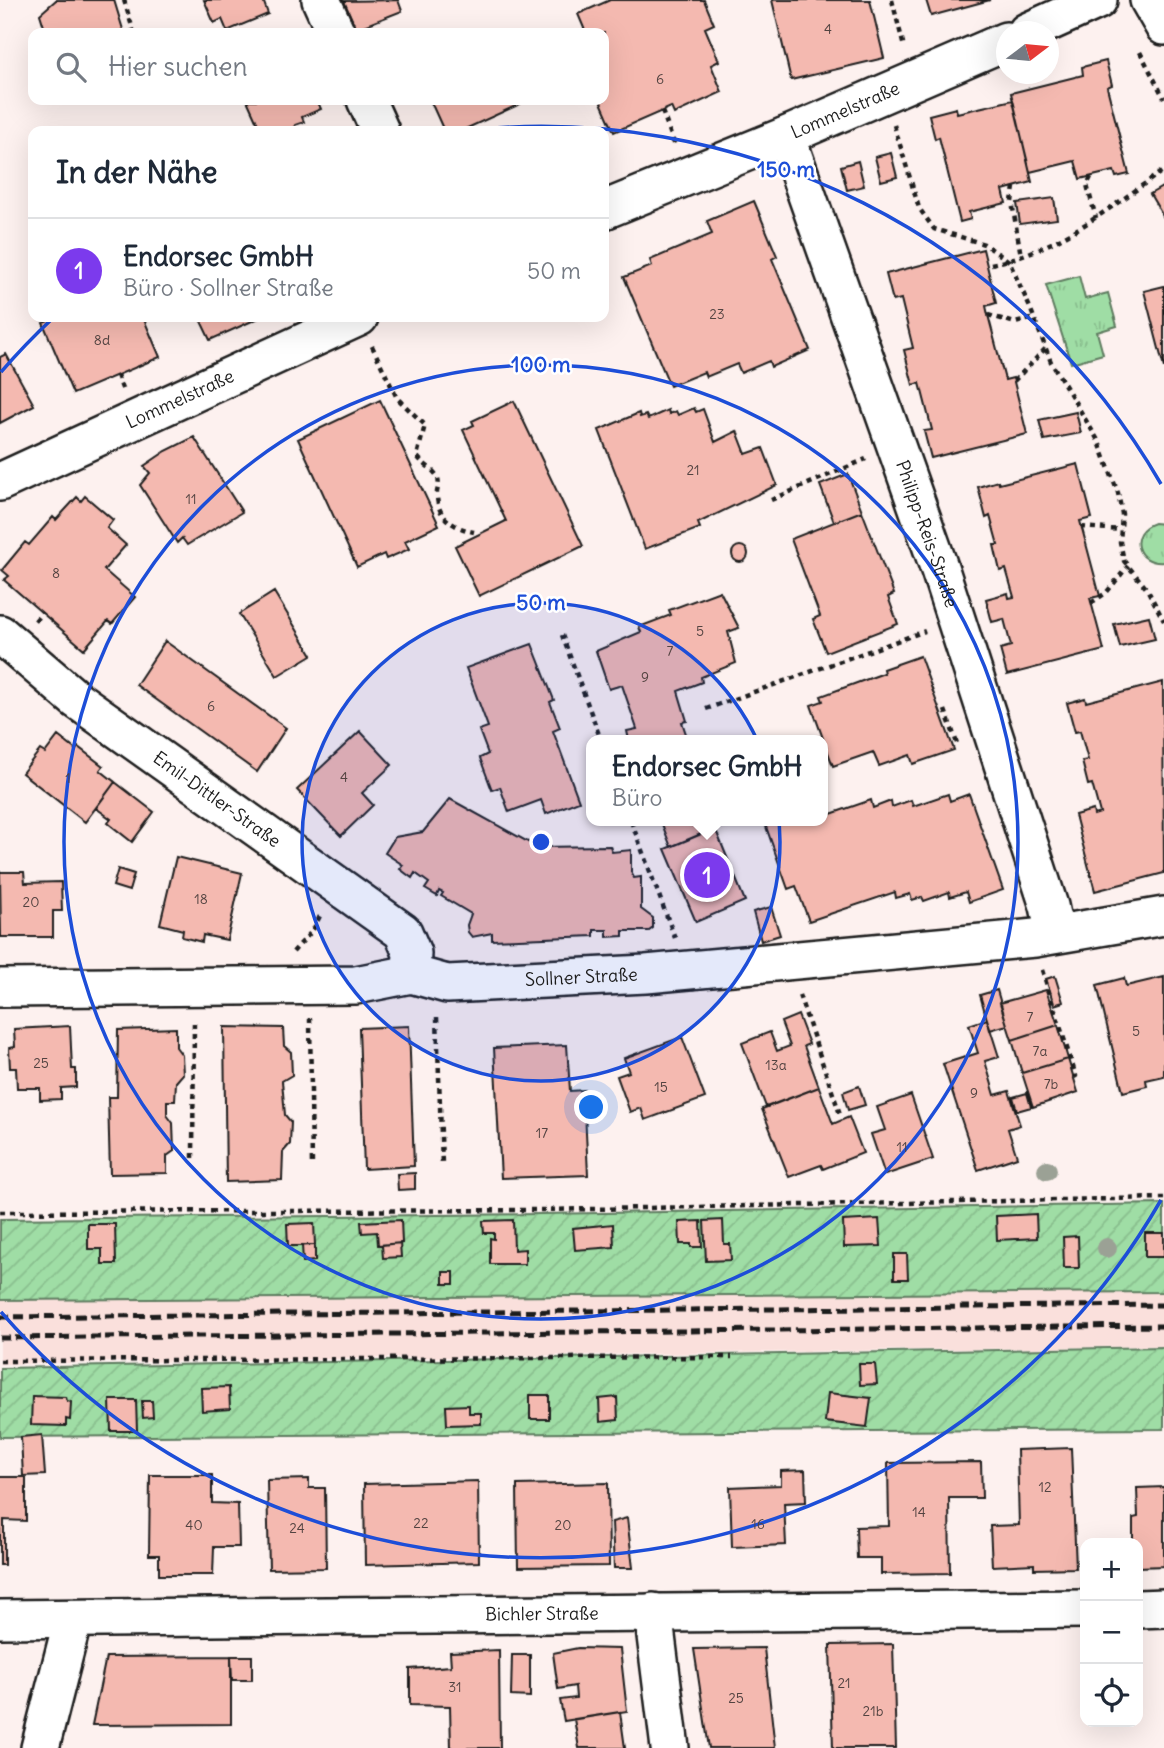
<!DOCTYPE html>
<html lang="de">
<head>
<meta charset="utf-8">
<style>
  body { margin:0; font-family:Delius,sans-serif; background:#f2f2f3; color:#1f2937 }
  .controls { position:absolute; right:21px; bottom:21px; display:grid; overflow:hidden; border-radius:14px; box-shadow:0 7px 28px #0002 }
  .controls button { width:63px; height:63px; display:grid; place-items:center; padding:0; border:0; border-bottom:2px solid #e0e1e3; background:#fff; color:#1f2937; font:35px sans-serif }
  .compass { position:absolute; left:996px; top:21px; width:63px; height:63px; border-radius:50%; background:#fff; box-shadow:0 7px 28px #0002; rotate:74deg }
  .you { position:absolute; left:592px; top:1108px; width:24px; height:24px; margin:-18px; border:5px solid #fff; border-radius:50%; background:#1a73e8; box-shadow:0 0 0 10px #1a73e833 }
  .badge { display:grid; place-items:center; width:46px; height:46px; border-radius:50%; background:#7c3aed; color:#fff; font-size:23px; font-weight:700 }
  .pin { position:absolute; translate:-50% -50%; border:4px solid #fff; box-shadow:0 2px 7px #0006 }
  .popup { position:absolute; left:586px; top:735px; width:242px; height:91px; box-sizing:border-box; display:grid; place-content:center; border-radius:14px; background:#fff; filter:drop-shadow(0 2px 5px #0005); font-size:23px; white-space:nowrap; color:#747a83 }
  .popup b { font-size:26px; color:#1f2937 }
  .popup::after { content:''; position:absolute; left:50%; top:100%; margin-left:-14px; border:14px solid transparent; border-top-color:#fff }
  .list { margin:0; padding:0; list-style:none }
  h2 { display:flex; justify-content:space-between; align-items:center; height:91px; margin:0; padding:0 28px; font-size:30px }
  h2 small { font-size:23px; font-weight:400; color:#747a83 }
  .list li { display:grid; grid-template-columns:46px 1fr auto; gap:21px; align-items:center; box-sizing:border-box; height:105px; padding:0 28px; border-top:2px solid #e0e1e3 }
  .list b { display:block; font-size:26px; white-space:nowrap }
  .list p { margin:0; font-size:23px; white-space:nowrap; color:#747a83 }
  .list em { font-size:23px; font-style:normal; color:#747a83 }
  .icon { flex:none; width:38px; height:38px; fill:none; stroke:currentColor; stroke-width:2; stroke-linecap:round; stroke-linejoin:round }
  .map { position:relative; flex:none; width:1164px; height:1748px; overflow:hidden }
  .search { position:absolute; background:#fff; box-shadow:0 7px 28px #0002; left:28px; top:28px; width:581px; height:77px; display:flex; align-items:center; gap:18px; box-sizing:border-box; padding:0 24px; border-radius:14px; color:#747a83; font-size:26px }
  .panel { position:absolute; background:#fff; box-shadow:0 7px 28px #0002; left:28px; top:126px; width:581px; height:196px; border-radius:14px }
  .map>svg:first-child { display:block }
  .built { fill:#fae0dc }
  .grass { fill:url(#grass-tufts); stroke:#5e7c60; stroke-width:2 }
  .garden { fill:url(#garden-furrows); stroke:#5e7c60; stroke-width:2 }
  .building { fill:#f4b9b0; stroke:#1c1c1c; stroke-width:2 }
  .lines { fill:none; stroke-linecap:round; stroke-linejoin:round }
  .street-casing { stroke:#1c1c1c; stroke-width:42 }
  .path { stroke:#1c1c1c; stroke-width:4.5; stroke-dasharray:5 5; stroke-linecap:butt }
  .street { stroke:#fff; stroke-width:37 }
  .rail { stroke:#1c1c1c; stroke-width:5; stroke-dasharray:10 5; stroke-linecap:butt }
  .tree { fill:#9ba195 }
  .ring { fill:none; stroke:#1d4ed8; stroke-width:3.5 }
  .labels { text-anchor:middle; stroke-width:5; stroke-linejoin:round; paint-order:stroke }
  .number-label { font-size:14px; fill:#524341 }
  .street-label { font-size:18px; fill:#1c1c1c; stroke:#fff }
  .centre { fill:#1d4ed8; stroke:#fff; stroke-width:3.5 }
  .ring-label { font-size:21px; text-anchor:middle; font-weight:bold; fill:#1d4ed8; stroke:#fff; stroke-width:5; stroke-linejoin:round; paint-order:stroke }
</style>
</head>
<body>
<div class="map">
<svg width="1164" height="1748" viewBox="0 0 1164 1748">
  <defs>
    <pattern id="grass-tufts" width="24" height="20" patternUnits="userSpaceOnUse" patternTransform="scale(1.75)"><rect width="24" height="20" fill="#9fdda5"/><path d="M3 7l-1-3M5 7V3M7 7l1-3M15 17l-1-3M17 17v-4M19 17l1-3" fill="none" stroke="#88bd8d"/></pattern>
    <pattern id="garden-furrows" width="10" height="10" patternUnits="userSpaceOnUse" patternTransform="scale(1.75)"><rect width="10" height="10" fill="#9fdda5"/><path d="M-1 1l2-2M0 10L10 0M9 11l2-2" fill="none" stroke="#88bd8d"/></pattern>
  </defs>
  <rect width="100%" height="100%" fill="#fdf1ef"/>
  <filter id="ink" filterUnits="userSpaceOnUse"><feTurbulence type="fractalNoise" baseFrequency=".0143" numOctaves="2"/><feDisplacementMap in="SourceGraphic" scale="14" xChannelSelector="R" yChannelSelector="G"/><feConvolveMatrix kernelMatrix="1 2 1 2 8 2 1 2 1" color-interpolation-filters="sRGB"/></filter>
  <g filter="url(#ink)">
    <path class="built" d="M1164,1292v54l-1164,18v-64z"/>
    <path class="grass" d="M1079,276l6,23 23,-6 9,33 -20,6 6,22 -32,9 -25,-78z
      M1154,523l10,1v38c-29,3 -37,-30 -10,-39z"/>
    <path class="garden" d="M1164,1204v88l-1164,8v-81l541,-5z
      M1164,1347v82l-1164,8v-69z"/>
    <path class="building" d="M56,0h58l10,33h-78l-6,-19z
      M204,0h59l5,14 -41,17 -5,-12 -8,4z
      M398,0l4,11 -46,18 -12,-28z
      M610,0h94l10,24 -9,4 14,33 -8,4 11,27 -48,22 -3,-7 -57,25 -14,-32h4v-67h-18l-8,-19z
      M772,0h98l14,58 -93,22z
      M926,0h64l-59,16z
      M1106,61l6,24 -5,2 22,87 -13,3 -2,-6 -34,8 -5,-18 -45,11 -19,-79 72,-18 -1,-8z
      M247,100h70l4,9 -19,8 2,5 -9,3 -2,6h-19l-1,-3 -12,3z
      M430,100h88l2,4 -59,27h-17z
      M1013,100l19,82 -29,8 3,13 -37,9 2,7 -11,3 -21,-85 -4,2 -6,-24 27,-7 1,5z
      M891,153l6,24 -16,4 -6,-24z
      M858,161l6,25 -17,4 -6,-24z
      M1164,186v32l-14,-24z
      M1054,198l3,21 -37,5 -3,-21z
      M754,201l23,55 -5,3 38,91 -39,17 -2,-6 -28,12 -4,-9 -31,13 -2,-5 -34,14 -46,-109 28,-11 -2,-6 62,-26 -5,-13z
      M983,249l13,54 -10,3 2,9 17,65 8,-2 14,56 -96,24 -7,-27 8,-1 -12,-47 -7,2 -9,-35 9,-2 -12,-49 -8,2 -7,-27z
      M1164,286v82l-20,-77z
      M58,317h85l17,40 -87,37 -30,-71z
      M199,317h62l-51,23z
      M6,354l28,51 -34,18v-66z
      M380,400l59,125 -34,16 4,8 -23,10 -2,-5 -27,13 -59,-128z
      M514,401l69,145 -104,50 -24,-50 51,-25 -43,-91 11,-5 -2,-4z
      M694,408l2,4 7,-3 12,33 22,-11 9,23 17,-6 14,37 -79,38 2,5 -55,21 -46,-119 40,-17 1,4 6,-2 2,4 20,-9 1,4 7,-3 2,4z
      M1076,412l5,21 -37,7 -5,-20z
      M194,437l48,75 -55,33 -5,-7 -5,5 -37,-58 10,-12 -6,-7 22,-15z
      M1078,464l14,54 -12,3 20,75 -10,2 14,52 -97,25 -7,-26 11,-3 -7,-27 -12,3 -6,-23 22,-6 1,5 5,-1 -8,-28 -6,2 -6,-26h4l-8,-29 -4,2 -8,-31 20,-6 1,3z
      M848,474l14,37 -28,11 -14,-37z
      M85,496l28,24 -6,8 19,17 -22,25 31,27 -23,27 -4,-3 -24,28 -80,-69 5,-4 -7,-6 23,-28 4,3 24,-28 3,3 21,-23 4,4z
      M862,511l32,83 -6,3 10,27 -72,28 -13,-33 7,-3 -29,-77z
      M732 554a8 8 0 1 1 16 0a8 8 0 1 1-16 0Z
      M720,591l19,37 -11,4 8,31 -35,14 1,5 -24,9 9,30 -5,1 6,18h-59l-2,-9 10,-2 -15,-44 -13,4 -13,-38 45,-19 -2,-5 32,-12 -2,-5z
      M274,592l38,63 -35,21 -38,-62z
      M1149,616l6,23 -35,8 -6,-23z
      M165,641l121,87 -29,44 -121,-87z
      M532,644l22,56 -4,2 10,26 -7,3 26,70 -33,13 -5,-14 -32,12 -9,-25 -8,3 -12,-32 8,-4 -9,-24 9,-3 -22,-59z
      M920,656l34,94 -41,14 -3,-9 -31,11 -6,-14 -40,14 -22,-61 12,-4 -2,-5 63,-23 -1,-4z
      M1163,682l1,191 -69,18 -20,-76 18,-5 1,5 6,-2 -8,-29 -4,1 -6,-24 6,-1 -8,-29 -5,1 -8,-29 18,-5 1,4z
      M360,731l32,34 -30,28 11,12 -32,31 -44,-46z
      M58,736l18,14 2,-3 25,19 -3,4 15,12 -30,40 -63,-49 18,-23 5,3z
      M115,782l39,30 -22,30 -24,-19 3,-4 -15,-11z
      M948,794l2,7 19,-7 34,96 -34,12 -3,-10 -16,5 -1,-5 -25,9 -2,-4 -10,3 -2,-6 -14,4 -1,-6 -86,29 -13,-35 -8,3 -24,-68h58v-4l49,-17 2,8 18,-7 1,6 19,-7 2,6z
      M450,799l87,48 73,-1 2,6 19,-2v22l3,6 7,-1v32l12,9v10l-4,3h-26v5l-16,1v-7h-13v6l-102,4v-7l-20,4 -4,-5 -1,-7 4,-11 -30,-18 2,-3 -4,-2 -2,5 -12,-7 4,-6 -14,-10 -3,5 -12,-9 3,-4 -18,-12 10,-16 28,-5z
      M669,821h30l5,12 -33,14 -9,-23z
      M715,828l30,73 -49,21 -31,-73z
      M176,857l66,16 -15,67 -24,-5 -1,7 -20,-5 1,-7 -23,-6z
      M118,869l16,5 -5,17 -16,-5z
      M0,872h24l1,11 36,-1 1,29h-9v26h-52z
      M771,907l9,28 -19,6 -8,-29z
      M1055,976l8,26 -9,3 -8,-26z
      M1164,977v99l-18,4 1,6 -24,6 -26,-107 27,-7 2,8z
      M997,990l10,35 -17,5 -10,-35z
      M1046,990l12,35 -46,15 -12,-37z
      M798,1015l11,29 -5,2 15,41 -53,20 -24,-64 28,-11 7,19 13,-5 -9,-24z
      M987,1019l12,38 -14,4 10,34 14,-4 11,34 -12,4 9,28 -39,13 -35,-106 35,-11 -9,-28z
      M1058,1025l10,34 -46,14 -10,-33z
      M70,1026l2,43h4v18l-15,1v11l-21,1v-12h-23l-1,-20h-6l-1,-20 6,-1 -1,-18z
      M409,1026l5,140 -50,3 -5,-141z
      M224,1027l59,1 1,18 7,6 1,23 -10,6 3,34 6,7 -1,22 -7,8 -1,28 -56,2z
      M176,1028v19l6,8 1,19 -7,8 -1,19h-8v14l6,8 1,28 -7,5v17l-57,1 -2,-77h9l1,-67z
      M682,1037l23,61 -60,22 -4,-12 -11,4 -13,-36 12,-4 -5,-14z
      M567,1045l3,46 14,-1 4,85 -87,3 -7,-130z
      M1068,1059l10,33 -45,15 -11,-34z
      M859,1086l6,19 -17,5 -5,-18z
      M819,1087l14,37 16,-7 14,36 -40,16 -2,-4 -32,12 -27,-68z
      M1027,1093l4,14 -14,4 -4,-14z
      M911,1095l22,64 -48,16 -14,-41 14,-4 -8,-23z
      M415,1173v16l-17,1 -1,-16z
      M1036,1214l1,24 -40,2 -1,-24z
      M879,1219l2,27 -37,1 -1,-26z
      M401,1220l1,23 -24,2 -1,-13 -15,1 -1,-11z
      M513,1220l1,30 11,-1v15h-35v-26l4,1v-6h-10l-1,-12z
      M723,1220l1,24h6l1,16 -25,1 -2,-40z
      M701,1221l1,26h-11v-3h-11l-1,-22z
      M314,1223l1,22 -27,1 -1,-22z
      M88,1224h27l1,40h-14v-15h-14z
      M613,1224l1,23 -39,3 -2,-22z
      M1145,1233h19v24h-19z
      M1078,1236l1,32h-15l-1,-31z
      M400,1243l1,14 -18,1 -1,-13z
      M302,1245h13v16l-12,1z
      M894,1254h13l1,25h-14z
      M443,1272h11v12h-11z
      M859,1364h16l2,20 -17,1z
      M229,1387l1,22 -28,2 -1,-23z
      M828,1393l43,5 -4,29 -42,-5z
      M530,1395h19v24h-19z
      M32,1396l34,1 1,4 4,1 -1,18 -4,-1v7l-35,-1z
      M617,1397l1,23 -18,2 -1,-23z
      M110,1400h26l1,31h-26z
      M142,1401h10l1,16 -10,1z
      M469,1405v8h12v11l-34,1 -1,-19z
      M42,1435l3,40 -22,1 -2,-39z
      M1071,1448l5,120 -42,1v-5l-42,2 -2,-40 29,-1 -2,-75z
      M981,1462l1,36h-33l1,75 -69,1v-16h-24l-1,-31 33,-1 -1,-63z
      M805,1470l1,32 -22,1 2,42 -54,2 -2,-60 51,-2v-14z
      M150,1475h62v28l26,1 1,43h-25l-1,28h-54v-20h-10z
      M0,1477h26v44l-22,-1v45h-4z
      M309,1479v9h16l1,80 -57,1 -2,-89z
      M478,1481l1,81 -114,3 -1,-81z
      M608,1483l1,83 -91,1 -1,-82z
      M1164,1487v79l-26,1v-24h-5v-25l5,-1 -1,-29z
      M627,1518l6,50h-19l-2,-46z
      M893,1644l3,104h-63l-3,-103z
      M578,1648l42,1 7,62 -63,10 -4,-21 16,-2 -1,-12 -17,3 -5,-36z
      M764,1648l11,100h-66l-15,-99z
      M499,1650l1,98h-49l-1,-42 -40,-1v-36l41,-3 -1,-14z
      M512,1655h18v42l-19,-1z
      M231,1656h21v24h-20z
      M231,1656v68l-139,1 14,-68z
      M620,1712l5,36h-46l-5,-29z"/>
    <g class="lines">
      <g class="street-casing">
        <g id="street">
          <path d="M321,0l15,33"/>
          <path d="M1149,0l15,26"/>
          <path d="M1027,32l71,-32"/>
          <path d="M366,100l14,31"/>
          <path id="s1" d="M786,136l154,434 109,336 6,28"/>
          <path id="s2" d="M604,210l182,-74 220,-95"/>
          <path id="s3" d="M0,482l359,-165"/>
          <path id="s4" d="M0,634l77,66 326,232 9,21 -1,21"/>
          <path id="s5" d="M0,988l356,-3 55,-11 36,10 199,-10 389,-36 129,-22"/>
          <path d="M1138,1609l26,-1"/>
          <path d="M653,1612l17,136"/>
          <path id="s6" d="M0,1619l1085,-10"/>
          <path d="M40,1748l33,-129"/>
        </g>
      </g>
      <path class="path" d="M124,0l10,33
        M892,0l12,47
        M1140,52l24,46
        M662,111l13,35
        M894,125l25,83 15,21 50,15 25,17 22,49 20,52 48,80 19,51 4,21 -2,28 4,19 23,28 17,32
        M1091,177l-4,8 9,33
        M1014,187l-2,15 9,54
        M991,264c66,-13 120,-57 173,-94
        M988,315l27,8 20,-5
        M372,346l25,52 28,27 -8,31c5,8 15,12 20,20 3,5 1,11 0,16 -1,25 15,35 37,40
        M117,375l6,16
        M1014,381l32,-33
        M771,500l95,-41
        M1081,527l40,3
        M1091,603l15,-10 22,-27
        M35,621l7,-9
        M562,635l39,105
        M706,709l219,-78
        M945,710l13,36
        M631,821l44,117
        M293,952l20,-22 8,-16
        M1042,970l34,106 -2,1
        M799,995l41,119
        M437,1017l5,148
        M310,1018l2,149
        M193,1158l1,-139
        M0,1212l541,-2 623,-12
        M0,1361l732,-4"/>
      <use href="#street" class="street"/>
      <path class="rail" d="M0,1317l1164,-12
        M0,1338l1164,-12"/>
    </g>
    <g class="tree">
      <circle cx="1047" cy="1170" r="10"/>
      <circle cx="1107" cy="1248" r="10"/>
    </g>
  </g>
  <circle cx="541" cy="842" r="239" fill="#1d4ed8" fill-opacity=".12"/>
  <g class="ring">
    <circle cx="541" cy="842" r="239"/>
    <circle cx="541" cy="842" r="477"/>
    <path d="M1161 1200A716 716 0 0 1 1 1312M1 372A716 716 0 0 1 53 318M460 131A716 716 0 0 1 1161 484"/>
  </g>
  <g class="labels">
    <g class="number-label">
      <text x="828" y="34">4</text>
      <text x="660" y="84">6</text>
      <text x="717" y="319">23</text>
      <text x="102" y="345">8d</text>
      <text x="693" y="475">21</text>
      <text x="191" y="504">11</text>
      <text x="56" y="578">8</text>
      <text x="700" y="636">5</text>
      <text x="670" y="656">7</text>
      <text x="645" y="682">9</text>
      <text x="211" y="711">6</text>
      <text x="344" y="782">4</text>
      <text x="68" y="783">1</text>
      <text x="201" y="904">18</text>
      <text x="31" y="907">20</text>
      <text x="1030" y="1022">7</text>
      <text x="1136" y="1036">5</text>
      <text x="1040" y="1056">7a</text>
      <text x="41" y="1068">25</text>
      <text x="776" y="1070">13a</text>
      <text x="1051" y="1089">7b</text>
      <text x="661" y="1092">15</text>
      <text x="974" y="1098">9</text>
      <text x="542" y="1138">17</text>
      <text x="902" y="1152">11</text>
      <text x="1045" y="1492">12</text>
      <text x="919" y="1517">14</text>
      <text x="421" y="1528">22</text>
      <text x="758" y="1529">16</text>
      <text x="194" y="1530">40</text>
      <text x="563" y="1530">20</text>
      <text x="297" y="1533">24</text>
      <text x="844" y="1688">21</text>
      <text x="455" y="1692">31</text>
      <text x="736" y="1703">25</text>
      <text x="873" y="1716">21b</text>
    </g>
    <g class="street-label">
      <text dy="6" stroke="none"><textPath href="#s2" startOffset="261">Lommelstraße</textPath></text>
      <text dy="6" stroke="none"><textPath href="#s3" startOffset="198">Lommelstraße</textPath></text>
      <text dy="6" stroke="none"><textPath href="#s1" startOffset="422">Philipp-Reis-Straße</textPath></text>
      <text dy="6" stroke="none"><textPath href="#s4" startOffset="273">Emil-Dittler-Straße</textPath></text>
      <text dy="6" stroke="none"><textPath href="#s5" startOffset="584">Sollner Straße</textPath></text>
      <text dy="6" stroke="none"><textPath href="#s6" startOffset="542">Bichler Straße</textPath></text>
    </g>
  </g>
  <circle cx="541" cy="842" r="10" class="centre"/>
  <g class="ring-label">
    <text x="786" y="177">150 m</text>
    <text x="541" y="372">100 m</text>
    <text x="541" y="610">50 m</text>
  </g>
</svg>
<div class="controls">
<button>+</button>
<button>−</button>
<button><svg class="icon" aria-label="locate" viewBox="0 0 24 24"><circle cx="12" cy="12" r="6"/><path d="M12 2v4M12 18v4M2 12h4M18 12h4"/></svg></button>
</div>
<svg class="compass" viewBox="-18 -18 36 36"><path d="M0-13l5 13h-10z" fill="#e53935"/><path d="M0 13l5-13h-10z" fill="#747a83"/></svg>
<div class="you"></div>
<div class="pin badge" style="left:707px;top:875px">1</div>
<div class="popup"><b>Endorsec GmbH</b>Büro</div>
<div class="search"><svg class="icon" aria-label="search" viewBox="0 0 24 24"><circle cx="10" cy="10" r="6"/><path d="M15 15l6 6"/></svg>Hier suchen</div>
<section class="panel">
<h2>In der Nähe<small></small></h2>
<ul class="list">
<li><span class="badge">1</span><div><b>Endorsec GmbH</b><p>Büro · Sollner Straße</p></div><em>50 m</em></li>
</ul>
</section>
</div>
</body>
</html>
